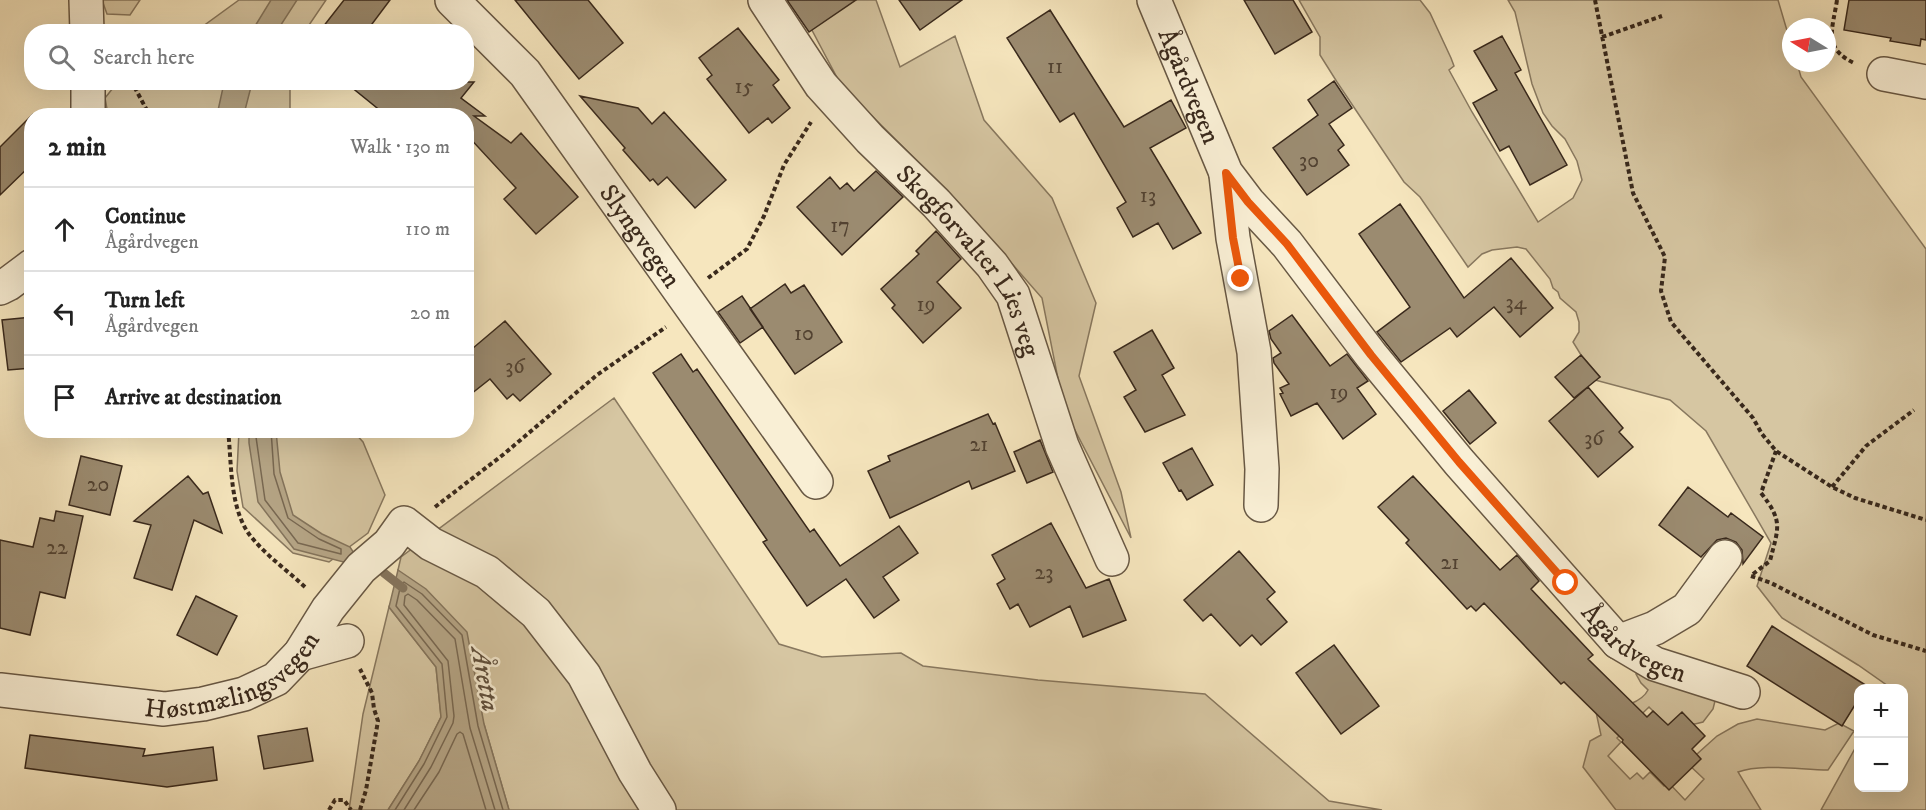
<!DOCTYPE html>
<html lang="en">
<head>
<meta charset="utf-8">
<style>
  body { margin:0; font-family:"IM FELL DW Pica",serif; background:#f6f6f6; color:#222 }
  .controls { position:absolute; right:18px; bottom:18px; display:grid; overflow:hidden; border-radius:12px; box-shadow:0 6px 24px #0002 }
  .controls button { width:54px; height:54px; display:grid; place-items:center; padding:0; border:0; border-bottom:2px solid #e0e0e0; background:#fff; color:#222; font:30px sans-serif }
  .compass { position:absolute; left:1782px; top:18px; width:54px; height:54px; border-radius:50%; background:#fff; box-shadow:0 6px 24px #0002; rotate:280deg }
  .stop { position:absolute; width:18px; height:18px; margin:-14px; border:4px solid #ea580c; border-radius:50%; background:#fff }
  .stop.end { background:#ea580c; border-color:#fff; box-shadow:0 2px 6px #0008 }
  .list { margin:0; padding:0; list-style:none }
  h2 { display:flex; justify-content:space-between; align-items:center; height:78px; margin:0; padding:0 24px; font-size:26px }
  h2 small { font-size:20px; font-weight:400; color:#767676 }
  .list li { display:grid; grid-template-columns:39px 1fr auto; gap:18px; align-items:center; box-sizing:border-box; height:84px; padding:0 24px; border-top:2px solid #e0e0e0 }
  .list b { display:block; font-size:22px; white-space:nowrap }
  .list p { margin:0; font-size:20px; white-space:nowrap; color:#767676 }
  .list em { font-size:20px; font-style:normal; color:#767676 }
  .icon { flex:none; width:33px; height:33px; fill:none; stroke:currentColor; stroke-width:2; stroke-linecap:round; stroke-linejoin:round }
  .map { position:relative; flex:none; width:1926px; height:810px; overflow:hidden }
  .search { position:absolute; background:#fff; box-shadow:0 6px 24px #0002; left:24px; top:24px; width:450px; height:66px; display:flex; align-items:center; gap:15px; box-sizing:border-box; padding:0 21px; border-radius:24px; color:#767676; font-size:22px }
  .panel { position:absolute; background:#fff; box-shadow:0 6px 24px #0002; left:24px; top:108px; width:450px; height:330px; border-radius:24px }
  .map>svg:first-child { display:block }
  .green { fill:#d6c6a2; stroke:#88785f; stroke-width:1.5 }
  .water { fill:#b6a687; stroke:#84745c; stroke-width:1.5 }
  .lines { fill:none; stroke-linecap:round; stroke-linejoin:round }
  .shore { stroke:#786852; stroke-width:1.5 }
  .stream { stroke:#84745c; stroke-width:9 }
  .building { fill:#9b8b70; stroke:#39291c; stroke-width:1.5 }
  .minor-casing { stroke:#685844; stroke-width:36 }
  .path { stroke:#39291c; stroke-width:4; stroke-dasharray:4.5 3; stroke-linecap:butt }
  .minor { stroke:#f9efd5; stroke-width:33 }
  .route { stroke:#ea580c; stroke-width:8 }
  .labels { text-anchor:middle; stroke-width:5; stroke-linejoin:round; paint-order:stroke }
  .number-label { font-size:22px; fill:#524231 }
  .street-label { font-size:26px; fill:#39291c; stroke:#f9efd5 }
  .water-label { font-size:27px; font-style:italic; fill:#5e4e3c; stroke:#f9efd5 }
</style>
</head>
<body>
<div class="map">
<svg width="1926" height="810" viewBox="0 0 1926 810">
  <rect width="100%" height="100%" fill="#f6e6be"/>
  <filter id="stains"><feTurbulence type="fractalNoise" baseFrequency=".00333" numOctaves="4"/><feColorMatrix values="0 0 0 0 .2 0 0 0 0 .09 0 0 0 0 .02 0 0 0 .5 -.17"/></filter>
  <radialGradient id="worn" r=".72"><stop offset=".6" stop-color="#630" stop-opacity="0"/><stop offset="1" stop-color="#630" stop-opacity=".3"/></radialGradient>
  <path class="green" d="M102,0h38l-10,15 -23,-1z
    M239,0h87l-21,31 -110,1z
    M796,0h80l24,67 55,-31 29,84 68,78 44,105 -17,73 42,116 10,46 -67,-129 -22,-111 -84,-96 -117,-117z
    M1299,0h121l10,13 21,45 3,8 -5,4 23,42 66,110 35,-24 9,-18 -5,-19 -12,-22 -13,-13 -9,-13 -11,-29 -17,-72 -7,-12h270l13,44v19h6l4,14 125,172v561h-105l37,-67v45h46v-100h-13l-33,-23 -76,-47 -25,-32 14,-43 -65,-112 -36,-31 -75,-20 5,-3 -19,-22 -8,-13 6,-10v-10l-3,-10 -16,-14 -2,-6 -5,-4 -3,-9 -24,-30 -9,-2 -25,3 -10,4 -14,13 -48,-70 -16,-15 -67,-100 -17,-27v-18z
    M117,83h173v32h-182l-3,-17z
    M614,398l165,246 43,13 79,-4 22,13 115,14 167,14 124,107 53,9h-873l-25,-86 -86,-154 3,-13z
    M239,431h114l10,11 22,53 -17,38 -39,29 -36,-9 -50,-46 -6,-36z
    M389,607l47,60 5,50 -22,44 -31,49h-39l14,-96z
    M1645,672l71,25 -3,12 -10,13 -8,2 -14,-2 -10,7 -22,-22 -32,31 4,4 -13,14 22,23 7,-6 6,6 7,-7 14,14 4,-4 17,18 19,-21 -17,-16 30,-27 21,-12 19,-5 68,11 14,-7 15,8 -26,39c-27,0 -66,-7 -90,2l23,38h-145l-33,-43 7,-26 11,-6 -5,-23c17,-4 44,-6 52,-22l-7,-7 -5,-9z"/>
  <path class="water" d="M271,0h26l-20,31h-25z
    M224,83h28l-7,27 1,5h-29z
    M249,431h27l4,41 13,43 29,19 28,13 6,9 -5,8 -57,-15 -36,-47 -9,-59z
    M398,570l28,19 41,43 17,92 25,86h-121l31,-49 22,-44 -5,-50 -47,-60z"/>
  <g class="lines">
    <path class="shore" d="M255,430l10,70 33,43 43,11v-5l-22,-10 -31,-21 -14,-44 -3,-44
      M395,810l29,-46 23,-47 -5,-53 -46,-58 5,-22 3,-2 18,12 40,41 16,91 25,84
      M404,810l27,-43 22,-44 1,-7 -6,-55 -44,-56 1,-9 3,-2 9,6 38,39 15,89 25,82
      M414,810l25,-38 18,-38 3,-2 3,2 23,76"/>
    <path class="stream" d="M384,573l19,15"/>
  </g>
  <path class="building" d="M344,0h46l-24,32h-47z
    M515,0h73l35,43 -44,36z
    M787,0h69l-47,32z
    M899,0h63l-42,30z
    M1244,0h49l19,32 -37,22z
    M1849,0h77v40l-5,-1 -1,7 -30,-5 1,-3 -47,-8z
    M1050,10l74,117 47,-27 15,28 -36,20 51,85 -28,16 -15,-26 -25,14 -16,-29 9,-6 -52,-89 -14,9 -53,-84z
    M738,28l41,52 -6,5 17,23 -18,15 -4,-5 -19,15 -42,-54 5,-4 -13,-17z
    M1502,36l19,34 -6,3 52,92 -37,20 -21,-39 -9,5 -27,-48 24,-13 -23,-39z
    M1334,81l18,27 -23,16 15,21 -6,5 11,15 -42,30 -34,-47 45,-33 -10,-15z
    M345,82h129l-13,16 24,18h-11l37,27 10,-10 57,64 -42,37 -32,-35 12,-11 -50,-54v-18h-79z
    M580,96l58,12 14,16 12,-12 62,68 -31,28 -28,-31 -9,8 -5,-6 -3,2 -27,-31 2,-2z
    M32,115v49l-32,31v-48z
    M876,171l27,26 -61,58 -45,-48 33,-30 10,12 7,-6 7,8z
    M1400,204l64,94 47,-40 42,50 -33,29 -26,-30 -37,30 -7,-9 -49,34 -24,-30 33,-25 -51,-73z
    M936,231l25,28 -24,23 24,26 -38,35 -31,-35 3,-3 -14,-16 38,-35 -3,-3z
    M785,284l6,9 13,-8 38,57 -47,32 -45,-65z
    M742,296l21,31 -23,16 -22,-31z
    M1292,315l38,51 17,-12 21,27 -11,7 19,26 -33,25 -26,-36 -26,13 -11,-22 3,-1 -3,-5 9,-4 -15,-21 -1,-5 8,-5 -10,-14 -2,-8z
    M32,317v51l-24,2 -6,-50z
    M505,321l46,53 -31,27 -7,-7 -6,5 -17,-20 -24,19v-44z
    M1152,330l22,38 -12,7 23,40 -40,17 -21,-35 12,-7 -22,-38z
    M681,354l12,18 4,-3 113,163 4,-3 26,37 59,-40 19,27 -35,24 16,23 -25,18 -28,-39 -39,27 -44,-64 4,-2 -114,-167z
    M1581,355l19,22 -26,21 -19,-21z
    M1588,387l35,41 -4,4 14,15 -35,30 -49,-56z
    M1469,390l27,33 -26,21 -27,-33z
    M988,414l5,10 2,-1 20,48 -43,18 -3,-8 -79,37 -22,-47 22,-10 -2,-5z
    M1040,440l13,32 -26,11 -13,-31z
    M1192,448l21,37 -26,15 -6,-10 -2,1 -16,-28z
    M81,456l41,10 -12,49 -41,-10z
    M188,476l15,18 5,-2 14,41 -28,-13 -22,70 -38,-12 17,-53 -17,-4z
    M1413,476l87,94 17,-15 22,26 -8,8 62,66 -5,4 59,58 6,-6 15,14 14,-13 23,24 -13,13 9,10 -32,31 -47,-48 1,-2 -59,-58 -3,2 -77,-81 -8,8 -5,-5 -4,3 -61,-66 3,-3 -31,-33z
    M1688,487l40,30 3,-4 32,24 -20,27 -1,-14 -6,-8 -10,-4 -9,2 -16,17 -42,-32z
    M56,511l27,5 -18,82 -25,-6 -10,43 -30,-7v-88l33,7 7,-29 14,3z
    M1051,523l35,65 23,-9 17,41 -43,17 -13,-31 -40,21 -12,-23 -8,5 -13,-25 8,-5 -13,-24z
    M1239,551l36,41 -8,7 20,23 -26,23 -9,-10 -12,11 -29,-32 -8,7 -19,-21z
    M196,596l41,20 -20,39 -40,-20z
    M1772,626l95,60 -2,2h-7v12l-16,26 -95,-60z
    M1334,645l45,61 -38,28 -45,-61z
    M307,728l6,33 -49,8 -6,-33z
    M30,735l115,14 -2,7 70,-9 4,33 -50,7 -142,-19z"/>
  <g class="lines">
    <g class="minor-casing">
      <g id="minor">
        <path d="M86,0l1,32"/>
        <path id="s1" d="M452,0l73,73 291,409"/>
        <path id="s2" d="M765,0l56,85 49,54 66,64 56,62 21,30 49,151 50,113"/>
        <path id="s3" d="M1154,0l72,173 22,29 39,42 84,111 88,107 159,180 37,22 88,28"/>
        <path d="M1884,74l42,8"/>
        <path d="M88,116v-34"/>
        <path d="M1226,175l7,63 21,114 8,117 -1,36"/>
        <path d="M0,288l8,-4 24,-18"/>
        <path d="M1618,642l37,-14 32,-19 38,-52"/>
        <path d="M300,654l47,-13"/>
        <path id="s4" d="M0,690l164,19 39,-5 41,-10 32,-15 24,-25 28,-45 33,-41 28,-24 15,-21 27,21 56,28 49,41 48,62 51,97 24,38"/>
      </g>
    </g>
    <path class="path" d="M1595,0l38,193 32,64 -4,34 10,31 82,96 9,16 14,17 56,36 23,11 71,22
      M1837,0c-4,28 -15,48 17,63
      M1602,37l60,-21
      M129,82l6,6 15,28
      M708,278l39,-29 17,-33 20,-51 27,-43
      M228,430c4,35 1,82 25,109 15,18 35,32 52,48
      M1832,487l34,-41 48,-36
      M435,507l69,-53 93,-79 69,-48
      M1753,574l17,-13c8,-33 14,-39 -9,-68l15,-42
      M1751,576l20,7 102,52 53,16
      M329,810l6,-10h9l7,10
      M360,810l6,-20 12,-69 -4,-12 -2,-16 -12,-24"/>
    <use href="#minor" class="minor"/>
  </g>
  <g class="lines">
    <path class="route" d="M1241,279l-8,-41 -7,-65 22,29 39,42 84,111 88,107 107,121"/>
  </g>
  <g class="labels">
    <g class="number-label">
      <text x="1055" y="73">11</text>
      <text x="744" y="93">15</text>
      <text x="1309" y="167">30</text>
      <text x="1148" y="202">13</text>
      <text x="840" y="232">17</text>
      <text x="1516" y="309">34</text>
      <text x="926" y="311">19</text>
      <text x="804" y="340">10</text>
      <text x="515" y="373">36</text>
      <text x="1339" y="399">19</text>
      <text x="1594" y="445">36</text>
      <text x="979" y="451">21</text>
      <text x="98" y="491">20</text>
      <text x="57" y="554">22</text>
      <text x="1450" y="569">21</text>
      <text x="1044" y="579">23</text>
    </g>
    <g class="street-label">
      <text dy="9" stroke="none"><textPath href="#s3" startOffset="93">Ågårdvegen</textPath></text>
      <text dy="9" stroke="none"><textPath href="#s1" startOffset="303">Slyngvegen</textPath></text>
      <text dy="9" stroke="none"><textPath href="#s2" startOffset="334">Skogforvalter Lies veg</textPath></text>
      <text dy="9" stroke="none"><textPath href="#s3" startOffset="813">Ågårdvegen</textPath></text>
      <text dy="9" stroke="none"><textPath href="#s4" startOffset="243">Høstmælingsvegen</textPath></text>
    </g>
    <g class="water-label">
      <text transform="translate(486 679) rotate(80)" y="9">Åretta</text>
    </g>
  </g>
  <rect width="100%" height="100%" filter="url(#stains)"/>
  <rect width="100%" height="100%" fill="url(#worn)"/>
</svg>
<div class="controls">
<button>+</button>
<button>−</button>
</div>
<svg class="compass" viewBox="-18 -18 36 36"><path d="M0-13l5 13h-10z" fill="#e53935"/><path d="M0 13l5-13h-10z" fill="#767676"/></svg>
<div class="stop" style="left:1566px;top:583px"></div>
<div class="stop end" style="left:1241px;top:279px"></div>
<div class="search"><svg class="icon" aria-label="search" viewBox="0 0 24 24"><circle cx="10" cy="10" r="6"/><path d="M15 15l6 6"/></svg>Search here</div>
<section class="panel">
<h2>2 min<small>Walk · 130 m</small></h2>
<ul class="list">
<li><svg class="icon" aria-label="ahead" viewBox="0 0 24 24"><path d="M12 20V5M6 11l6-6 6 6"/></svg><div><b>Continue</b><p>Ågårdvegen</p></div><em>110 m</em></li>
<li><svg class="icon" aria-label="left" viewBox="0 0 24 24"><path d="M17 20v-9H6M10 6l-5 5 5 5"/></svg><div><b>Turn left</b><p>Ågårdvegen</p></div><em>20 m</em></li>
<li><svg class="icon" aria-label="arrive" viewBox="0 0 24 24"><path d="M6 21V4h12l-3 4 3 4H6"/></svg><div><b>Arrive at destination</b></div></li>
</ul>
</section>
</div>
</body>
</html>
